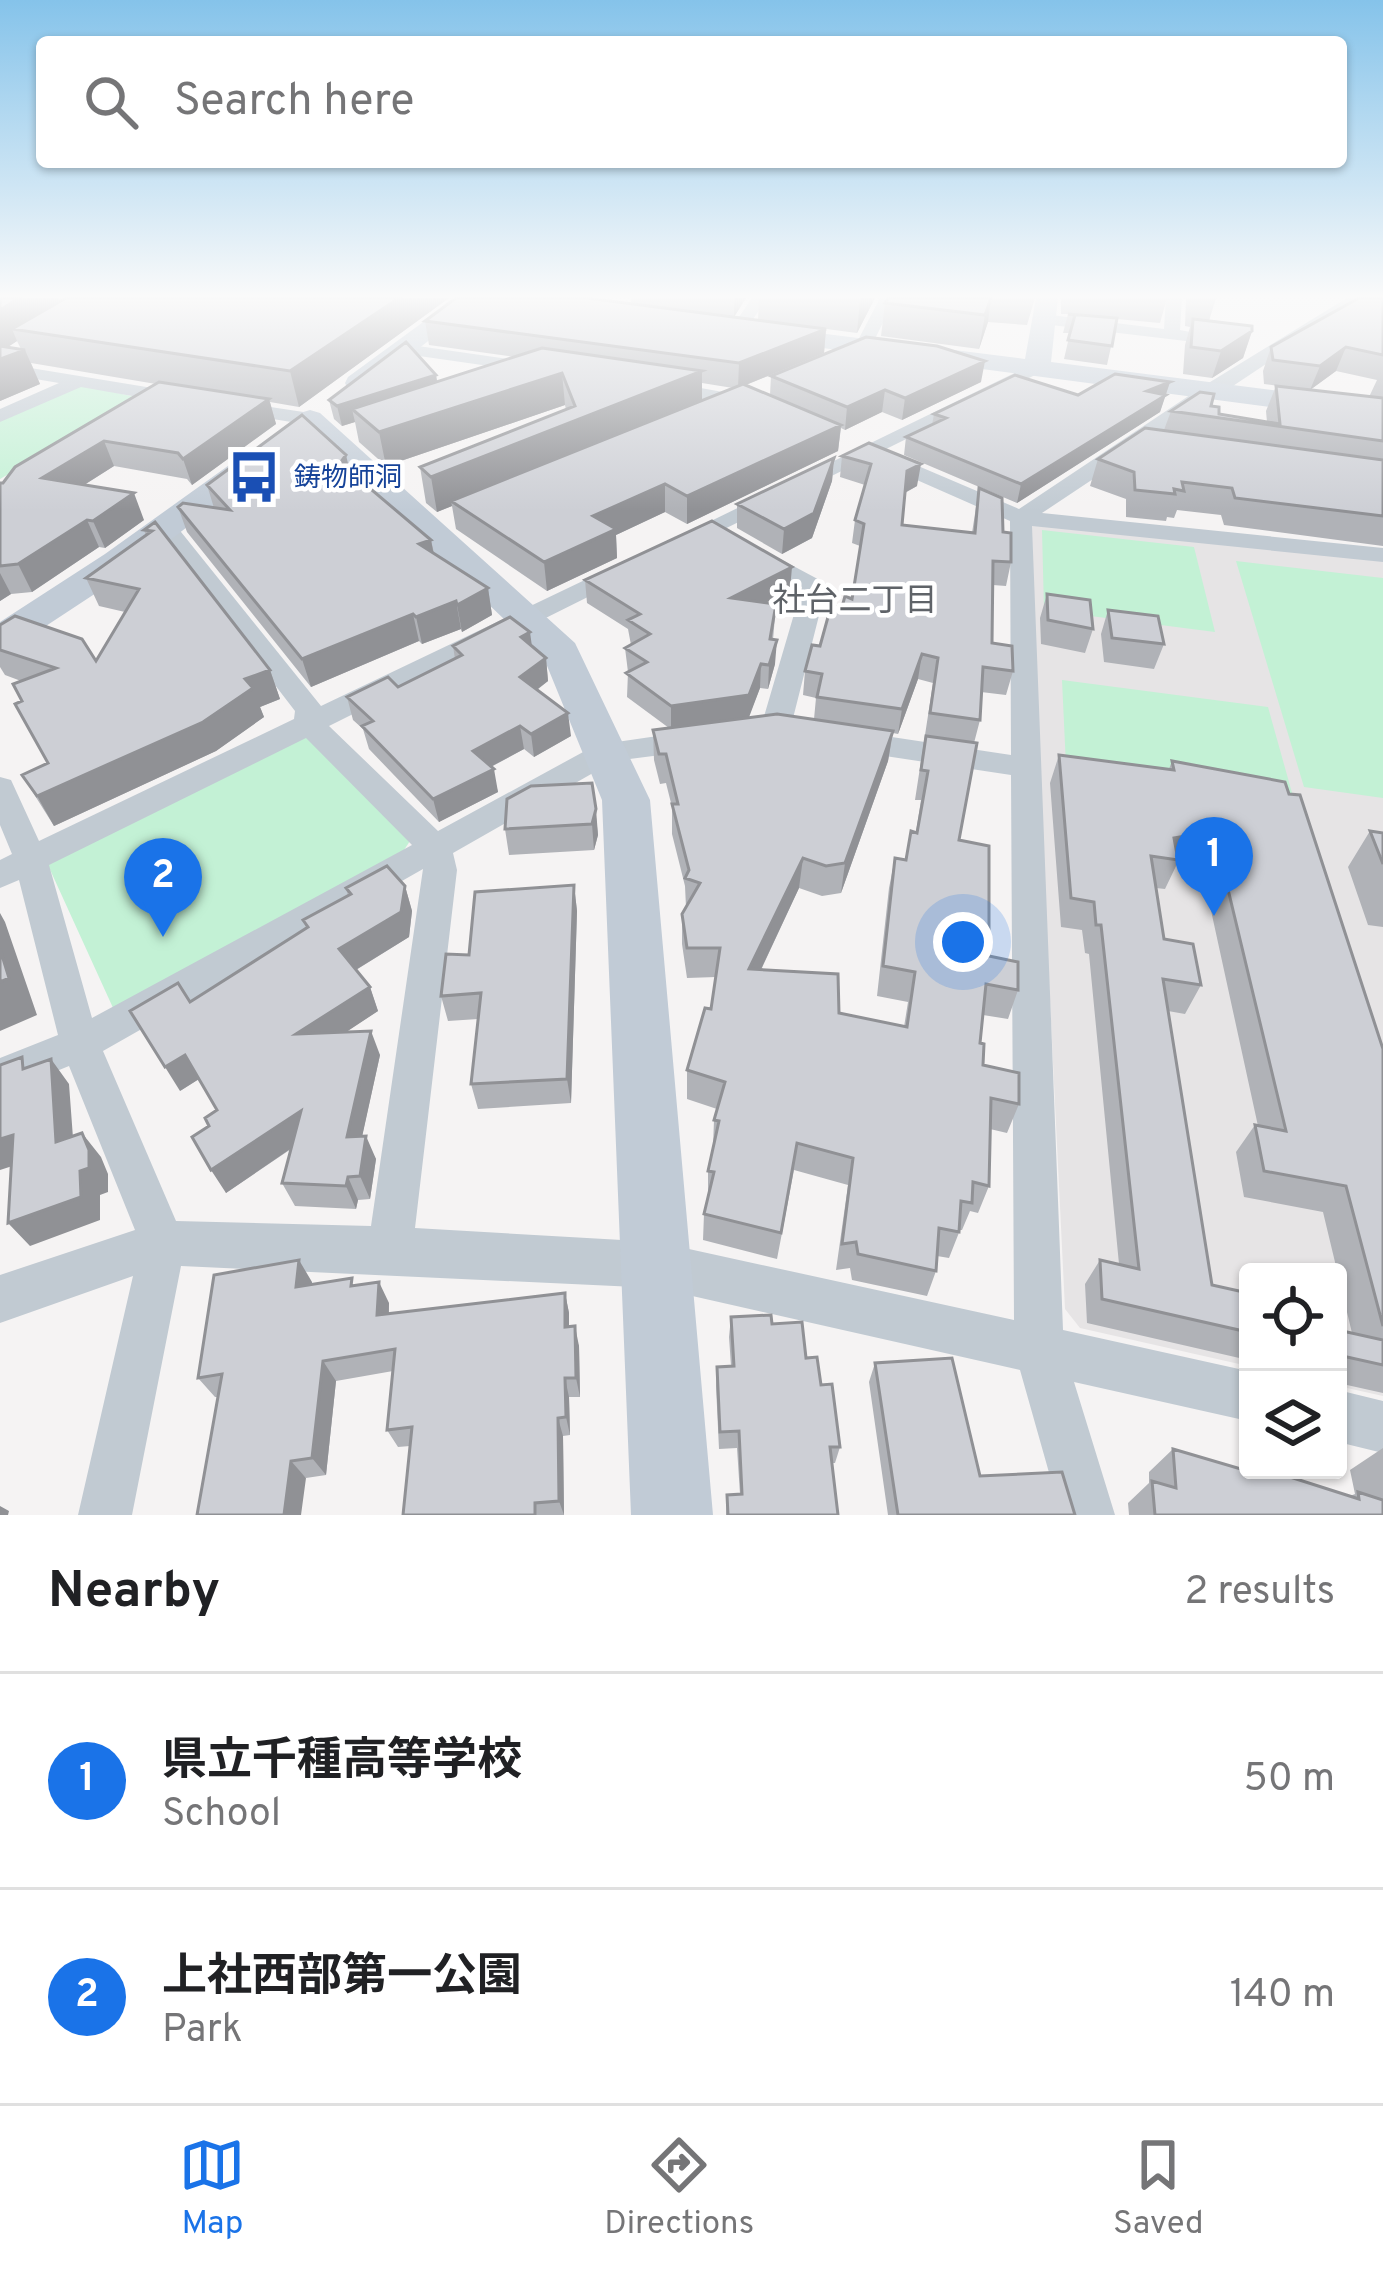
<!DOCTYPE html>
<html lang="en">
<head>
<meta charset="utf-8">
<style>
  body { margin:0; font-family:Overpass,"Noto Sans JP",sans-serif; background:#f6f6f6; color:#202124 }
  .controls { position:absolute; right:36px; bottom:36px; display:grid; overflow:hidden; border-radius:12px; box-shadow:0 3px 9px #0004 }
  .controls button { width:108px; height:108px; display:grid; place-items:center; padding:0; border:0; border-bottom:3px solid #e0e0e0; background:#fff; color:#202124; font:60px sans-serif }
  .you { position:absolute; left:963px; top:942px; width:42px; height:42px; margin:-30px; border:9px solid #fff; border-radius:50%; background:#1a73e8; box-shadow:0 0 0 18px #1a73e833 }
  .badge { display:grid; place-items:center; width:78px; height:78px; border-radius:50%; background:#1a73e8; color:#fff; font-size:39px; font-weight:700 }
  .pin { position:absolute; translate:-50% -99px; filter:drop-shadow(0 3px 6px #0008) }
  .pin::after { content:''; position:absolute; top:63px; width:42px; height:36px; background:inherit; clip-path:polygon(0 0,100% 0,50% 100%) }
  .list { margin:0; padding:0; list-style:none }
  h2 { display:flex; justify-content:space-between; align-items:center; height:156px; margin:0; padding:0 48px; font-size:51px }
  h2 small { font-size:39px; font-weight:400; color:#757577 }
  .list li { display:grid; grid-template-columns:78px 1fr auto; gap:36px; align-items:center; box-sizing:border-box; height:216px; padding:0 48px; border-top:3px solid #e0e0e0 }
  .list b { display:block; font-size:45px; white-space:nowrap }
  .list p { margin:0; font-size:39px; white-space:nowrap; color:#757577 }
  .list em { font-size:39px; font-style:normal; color:#757577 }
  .icon { flex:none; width:66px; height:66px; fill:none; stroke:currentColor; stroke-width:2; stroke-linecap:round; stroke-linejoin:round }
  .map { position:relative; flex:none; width:1383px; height:1515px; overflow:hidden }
  .search { position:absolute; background:#fff; box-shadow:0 3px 9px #0004; left:36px; right:36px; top:36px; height:132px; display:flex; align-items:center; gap:30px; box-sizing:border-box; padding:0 42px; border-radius:12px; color:#757577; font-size:45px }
  .sheet { height:588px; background:#fff }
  nav { display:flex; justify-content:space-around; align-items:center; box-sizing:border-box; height:168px; border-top:3px solid #e0e0e0; background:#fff; font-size:33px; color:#757577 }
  nav a { display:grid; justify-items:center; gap:6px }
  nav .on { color:#1a73e8 }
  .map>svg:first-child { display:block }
  .education { fill:#e6e4e5 }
  .green { fill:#c3f1d5 }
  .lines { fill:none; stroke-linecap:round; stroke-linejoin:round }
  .street { fill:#c1cad2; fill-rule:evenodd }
  .secondary { fill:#c1cbd6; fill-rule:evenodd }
  .wall { fill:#b0b2b7; fill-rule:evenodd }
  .shaded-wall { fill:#909195 }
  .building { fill:#cdcfd5; stroke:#909195; stroke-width:3 }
  .labels { text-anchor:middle; stroke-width:9; stroke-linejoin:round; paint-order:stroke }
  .far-transit-label { font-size:27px; fill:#164399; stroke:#fff; text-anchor:start }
  .neighbourhood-label { font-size:33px; fill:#5f6368; stroke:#fff }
</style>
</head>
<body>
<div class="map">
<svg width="1383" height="1515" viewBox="0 0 1383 1515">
  <rect width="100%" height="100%" fill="#f5f3f3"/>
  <path class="education" d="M1037,523l346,38v835l-45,-10v-114h-90v94l-168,-38 -15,-19 -38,-781z"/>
  <path class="green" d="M81,385l59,13 -140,81v-60z
    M1042,530l152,17 21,85 -171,-22z
    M1236,561l147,17v220l-79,-11z
    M1062,680l206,27 26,93 -228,-34z
    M311,734l101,104 -8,12 -290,160 -67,-147z"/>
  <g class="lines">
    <path class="street" d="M752,298h15l-23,35h-12l-2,-3z
      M880,298h15l-26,53 -36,10v-8l23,-9z
      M1166,298h16l-2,32 56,11 -8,5 -185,-22 -8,-5 8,-5 121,15z
      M1347,298h18l-323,215 341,35v14l-351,-36 31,804 185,41v50l-174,-39 41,133h-54l-41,-145 -363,-82 -476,-22 -49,249h-54l55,-239 -133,47v-48l135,-45 -66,-164 -69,28v-36l58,-23 -39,-155 -19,8v-28l12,-6 -12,-29v-48l11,3 28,61 255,-122 1,-8 -138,-179v-10h16l148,184 291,-139h16v10l-299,149 109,105 158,-86 96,-14 15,10 -15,10 -78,10 -161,92 4,17 -42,358 242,14 357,78 -3,-545 -159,-24 -15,-10 15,-10 159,24 -1,-234 -134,-59v-8l-184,91 -8,2 -12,-7 365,-178 9,5 -3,4 -167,83h14l129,55 183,-122zM306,738l106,107 -320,173 -43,-153zM423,869l-52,357 -195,-5 -73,-170z
      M404,344l133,19 9,5 -9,5 -139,-20v-8z
      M0,363l183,30 9,6 -9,6 -102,-18 -81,35v-13l59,-26 -59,-10z
      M662,381l94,17 9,6 -9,6 -100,-20 -3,-4z
      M237,402l73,11 10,6 -10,6 -80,-13v-8z
      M758,547l69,37 -37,146 -15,9 -15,-9 42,-143 -52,-28v-10z
      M1338,1390l45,11v52l-45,-11z"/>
    <path class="secondary" d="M0,298h251l-11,7 -240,1z
      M456,298h26l-114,91h-20l-3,-6 3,-6z
      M1036,298h22l-7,64 332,42v18l-621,-82 -12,-7 12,-7 263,33z
      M310,410l10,3 255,230 75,157 63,715h-82l-29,-715 -59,-144 -243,-231 -4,-6 4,-6z
      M257,450l15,9 -4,6 -137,105 -117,77 -14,4v-29l105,-68 141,-101z"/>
  </g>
  <path class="wall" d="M0,298l61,4 5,-4h383l-150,109 -29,-5 6,22 -84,61 -5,-6 -73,-13 -30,19 60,35 -39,28 -6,-1 -67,45 -21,2 -11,7v-118h3l153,-99 -125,-21 9,21 -40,17zM17,341l4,8 -13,-2z
    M631,298h115l-12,19 -103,-14z
    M759,298h116l-18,35 -99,-13z
    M888,298h147l-8,27 -39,-3 -9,27 -98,-13 4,-33z
    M1061,298h106l-7,25 -43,-4 -10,46 -43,-6 6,-26h-7l5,-19h-7z
    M1186,298h30l-7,23 43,10 -9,27 -31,20 -29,-4 2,-29 5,-18 -5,-1z
    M1383,298v248l-159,-21 -3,-10 -44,-5 -3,8 -7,-1 -1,4 -40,-4v-18l-36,-13 8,-27 66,-29 7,-19 40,-5 8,8 48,8 -1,-11 10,-25 10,1 -22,-3 -1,-13 8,-24zM1336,371l41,9 -8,17 -59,-7z
    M425,321l401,8 -2,24 -78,32 24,10 1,-19 210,6 -79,38 -20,-8 -37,18 -4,-2 -3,23 -151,73 -22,-12 -49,23 1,23 -70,33 -91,-62 -4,-23 -15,6 -11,-9 -6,-36 146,-57 -1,-5 -179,61 -27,-24 -4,-20 -13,4 -8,-7 -5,-19 107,-25 1,7 79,-25 -87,-12zM702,383l31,5 -31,12z
    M1170,382l-10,30 -143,91 -113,-48 2,-18 26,-12 2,-11z
    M869,443l48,43 -12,7 -3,32 70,8 7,-45 24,44 8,30 -5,24 -13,-1 -1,58 21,28 -7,24 -25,-3 -1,28 -6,23 -15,97 30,116 29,34 -10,29 -25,-4 -3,28 3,22 36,39 -12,29 -17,-4 -1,57 -11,27 -8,-2 -8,19h-2l-11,28 -12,-2 -1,15 -9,25 -75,-16 -2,-12 -14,2 12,-85 -54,-15 -17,89 -74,-19 1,-26 4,-16v-27l5,-24 1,-27 3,-11 -30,-10v-29l24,-61 5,-32 -29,1 -5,-34v-30l4,-7 -1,-21 -13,-52v-27l-6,-24 -6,1 -6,-24 -1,-30 16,-2 -42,-31 1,-25 -3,-24 6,-3 -3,-16 -41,-26 -2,-23 205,10 -25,13 11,1 -3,36 2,24 -7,25 -8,-1 -12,30 66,1 2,-21 -13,-3 2,-24 37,-64 10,-8 8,-53 -8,-3 3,-23 10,-35 -25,-8 2,-21zM918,679l15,4 -18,117h6l-5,32 -5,-1 -6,29 -10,-2 -6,30 -12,108 31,6 -4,25 -65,-14 -78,-43 38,-82 23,8 19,-3 47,-132 5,-28 5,1z
    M834,458l-2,23 -20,57 -30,16 -45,-26v-24z
    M350,472l81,68 3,13 54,35 4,27 -30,17 -1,-3 -39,15 -3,-3 -108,46 -124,-155 -9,-25 36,1 -7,-23z
    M155,522l115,148 10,29 -20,8 4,10 -48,34 -162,75 -32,-51 26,-12 -26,-62 -1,-20 -16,-6 -5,-8v-42l96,36 29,-49 -26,-6 -13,-28 60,-42 -2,-6z
    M1047,594l46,35 -8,24 -44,-9 -1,-26z
    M1108,610l56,34 -10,25 -50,-7 -3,-28z
    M453,646h79l14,12 2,23 -11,9 34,46 -37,21 -10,-8 -33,18 7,25 -59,30 -70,-73 -6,-20 -10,-9 -6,-23 51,-10 57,-28z
    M1059,755l110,14 3,-8 211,288v344l-45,-10v-28l14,-22 -29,-121 -79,-15 -8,-45 19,-27 3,1 -58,-266 -23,4 -12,25 -9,-1 8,51 37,46 -16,29 -17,-3 44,274 36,8v67l-161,-37 -2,-39 15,-24 19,4 -30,-310 -4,-1 -3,-23 -21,-3 -11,-144z
    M592,783l6,52 -4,15 -85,5 -4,-26z
    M1370,831l13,2v94l-15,-2 -20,-58z
    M574,885l3,26 -6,192 -93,6 -7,-25 7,-65 -30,2 -7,-25 28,-41z
    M405,886l7,25 -3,26 -53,33 14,17 8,24 -31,20 33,24 -18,81 14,23 -6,40 -12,1 -2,9 -61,-3 -13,-23 9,-34 -65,44 -17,-67 8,-16 -18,-31 -19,12 126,-163 -3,-8 45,-24 -2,-8z
    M312,1282v3l44,1 33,17v11l176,-21 4,20v13l10,20 1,51h-11l1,38 -7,1 1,79h-161l7,-69 -12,1 -11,-17 6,-59 -57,10 -10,94 -20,3 -88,-81h-3l-17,-19z
    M731,1317l41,7 34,34 15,27 19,62 -5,16h-3l6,52h-112l1,-20 13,-1 -3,-46 -18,1 -3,-63 1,-19 14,-1 -2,-29z
    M875,1363l105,113 95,39h-187l-19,-133z
    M1383,1448v67h-254l-1,-12 21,-20v-11l24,-23 72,21 3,-3v3h20l82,26 5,-2 -5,-24z"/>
  <path class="shaded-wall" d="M19,298h40l5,12 -52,19 5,12 -17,11v-42z
    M399,298h50l-150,109 -9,-36z
    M734,298h12l-12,19z
    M861,298h14l-18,35 3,-33z
    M991,298l-3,24 -9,27 6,-34z
    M826,329l-2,24 -86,35 1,-25z
    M1252,331l-9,27 -31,20 9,-27z
    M1346,347l-10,24 -26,19 10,-24z
    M25,350l15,34 -40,17v-42z
    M985,361l-4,21 -79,38 3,-22z
    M702,371v32l-251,98 1,5 -15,6 -6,-35z
    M562,373l3,32 -179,61 -7,-34z
    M436,375l3,19 -87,15 3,13 -13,4 -5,-20z
    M1170,382l-10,30 -143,91 4,-19 126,-93z
    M885,390l-3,22 -37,18 2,-23z
    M269,399l7,25 -84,61 -9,-26z
    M841,425l-3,26 -151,73v-28z
    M104,441l10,25 -60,38 -12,-26z
    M346,455l6,25 -12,-17z
    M834,458l-2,23 -20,57 -30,16 2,-25z
    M921,464l-4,22 -13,7 3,-22z
    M665,484v28l-49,23 1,23 -70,33 -3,-29 49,-46z
    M134,493l10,27 -39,28 -12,-27z
    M87,520l12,27 -67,45 -14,-28z
    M431,540l5,26 -17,-22z
    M792,567l-2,23 -60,31 1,-23z
    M0,573l11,21 -11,7z
    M488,588l4,27 -30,17 -5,-27z
    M456,601l5,28 -39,15 -6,-27z
    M413,614l6,27 -108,46 -9,-28z
    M530,632l3,22 -12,-17z
    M777,640l-2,24 -7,25 1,-24z
    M922,654l-4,25 -20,55 4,-25z
    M546,658l2,23 -25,19 -3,-23z
    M761,664l-1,24 -12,32 -77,10v-24z
    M270,670l10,29 -20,8 4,10 -48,34 -162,75 -17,-30 208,-117z
    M568,713l3,23 -37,21 -3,-23z
    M520,726l4,23 -47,25 -4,-23z
    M893,731l-5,30 -47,132 4,-30z
    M494,769l4,23 -59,30 -6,-23z
    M596,809l2,26 -4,15 -2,-26z
    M1214,831l-14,29 -23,4 1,-4 -4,-22z
    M803,858l-4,30 -52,111 2,-30z
    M574,885l3,26 -6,192 -4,-24z
    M405,886l7,25 -3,26 -60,37 -10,-25z
    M0,913l5,9 32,93 -37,16z
    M370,987l8,24 -71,47 -11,-24z
    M371,1031l9,24 -23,105 -10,-23z
    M185,1055l14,24 -19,12 -15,-24z
    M51,1059l18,25 6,81 -19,-23z
    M301,1111l11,23 -86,59 -15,-23z
    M82,1133l19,24 7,17v18l-8,3v25l-70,26 -22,-23z
    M13,1135l21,24 -34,11v-31z
    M366,1136l10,23 -6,40 -10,-23z
    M348,1177l10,23 -2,9 -10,-23z
    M299,1260l13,22 -2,26 -14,-21z
    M379,1282l10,21 -1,33 -11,-21z
    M565,1293l4,20v34l-4,-20z
    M575,1326l4,20 1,51 -4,-19z
    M323,1361l13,20 -10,94 -14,-17z
    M565,1378l4,19 1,38 -4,-18z
    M558,1418l5,18 1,79 -5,-14z
    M291,1461l15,17 -5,37h-17z
    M0,1506l9,5 -1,4h-8z"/>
  <path class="building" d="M0,298h19l-19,12z
    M66,298h333l-109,73 -278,-42z
    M456,298h131l239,31 -87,34 -314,-42z
    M888,298h103l-6,17 -100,-12z
    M1359,298h24v57l-37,-8 -26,19 -47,-6 -2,-13z
    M1068,314l49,4 -5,28 -44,-6 7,-25z
    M1193,319l59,7v5l-31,20 -30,-4z
    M866,337l71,9 48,15 -80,37 -20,-8 -38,17 -76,-31z
    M406,342l30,33 -99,31 -8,-6z
    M0,346l25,4 -25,9z
    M542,348l160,23 -271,106 -11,-10 155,-61 -13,-33 -183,59 -27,-23z
    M1115,374l55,8 -23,9 19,4 -145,89 -115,-47 40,-19 -12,-4 81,-39 63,20z
    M159,382l110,17 -86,60 -5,-6 -74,-12 -62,37 92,15 -41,28 -6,-1 -69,44 -18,2v-83h3l12,-16z
    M743,384l98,41 -154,71 -22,-12 -72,32 23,13 -72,33 -93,-61z
    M1276,386l107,12v43l-212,-30 29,-19 14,2 -3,12 8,1v7l61,10z
    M302,415l44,40 -6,8 91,77 -12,4 69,44 -31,17 -1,-4 -40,16 -3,-3 -111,45 -124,-152 5,-4 47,7 -23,-25z
    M1145,428l238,32v56l-148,-18 -3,-10 -50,-6 2,9 -10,-2 1,5 -40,-4 -1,-18 -36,-13z
    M869,443l52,21 -14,7 -5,54 73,8 4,-45 23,10 1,34 8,1v29l-18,-1 -1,82 20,3 1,25 -30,-4 -3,53 -50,-7 8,-55 -16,-4 -20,55 -85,-12 5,-23 -17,-3 7,-26 8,1 11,-40 11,1 3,-11 7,3 12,-75 -9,-4 16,-56 -29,-8z
    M834,458l-20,55 -30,16 -47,-25z
    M712,521l80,46 -61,31 45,6 -6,35 7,1 -8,25 -8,-1 -12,31 -78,11 -45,-33 21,-11 -22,-14 25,-14 -22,-14 12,-6 -55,-34z
    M155,522l115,148 -25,9 8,9 -50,34 -166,74 -15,-21 26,-12 -33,-59 7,-3 -9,-17 43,-16 -56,-18v-25l15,-9 67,23 14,22 43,-72 -53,-11 66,-47 -8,-1z
    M1047,594l43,6 3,29 -45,-9z
    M1108,610l50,6 6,28 -52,-6z
    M510,617l20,15 -9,5 25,21 -26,19 48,36 -37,21 -11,-8 -47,25 21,18 -61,30 -71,-73 11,-5 -26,-24 41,-20 10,10 64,-32 -9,-9z
    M777,714l116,17 -48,132 -19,3 -23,-8 -54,111 89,5 1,39 68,14 8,-55 -32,-6 12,-108 11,2 5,-29 6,2 11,-62 -7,-1 5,-34 51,7 -18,97 30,6v110l29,6v28l-32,-6 -6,59 4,1 -1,21 36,8v31l-28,-6 -2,88 -16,-4 -1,21 -11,-2 -2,31 -20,-4 -3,43 -78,-17 -2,-12 -14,2 11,-86 -56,-15 -16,90 -77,-19 10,-42 -6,-1 11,-50 -5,-1 11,-38 -38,-12 18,-62 6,1 9,-61h-33l-5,-34 18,-31 -15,-5 4,-8 -17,-66h6l-12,-50h-7l-6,-24z
    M1059,755l115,15 -2,-9 113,21 4,12 11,1 83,254v277l-37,-140 -82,-15 -9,-46 31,6 -72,-300 -40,7 4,22 -27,-4 13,83 29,5 8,41 -38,-6 49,306 36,8v39l-146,-33 -2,-39 39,9 -38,-344h-5l-2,-23 -23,-4z
    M592,783l4,26 -4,15 -87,5 2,-30 24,-13z
    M1370,831l13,2v31z
    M387,866l18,20 -4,26 -62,37 31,38 -74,47 75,-3 -24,106 19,-1 -6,40 -12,1 -2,9 -64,-3 19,-72 -90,59 -19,-33 17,-11 -4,-8 12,-8 -32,-55 -20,12 -35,-56 48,-28 12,19 104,-66 14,-9 -5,-7 48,-26 -5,-6z
    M574,885l-7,194 -96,5 10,-91 -40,3 5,-42 23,1 6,-63z
    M0,949l9,29 -9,4z
    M22,1057l1,12 28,-10 5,83 26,-9 7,17v18l-9,3 1,26 -73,26 5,-88 -13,4v-74z
    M299,1260l-3,27 56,-9 -1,8 28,-4 -2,33 188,-22v34l10,-1 1,52h-11l1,39 -8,1 1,83 -24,2v12h-132l9,-88 -25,3 8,-81 -72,12 -11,97 -21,3 -7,54h-87l25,-141 -24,4 16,-103z
    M771,1315l1,9 30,-2 4,36 11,-1 4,28 11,-1 8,63h-10l8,68h-110l-1,-20 15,-1 -3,-63 -19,1 -3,-65 17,-1 -3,-49z
    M1338,1330l45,10v25l-45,-10z
    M952,1358l28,118 82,-4 13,43h-177l-23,-152z
    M1173,1449l78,23v-2h17l91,29 -1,-7 25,8v15h-228l-3,-34 24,7z"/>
  <linearGradient id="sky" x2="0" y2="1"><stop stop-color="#85c3ea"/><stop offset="0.58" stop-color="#fafafa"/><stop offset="1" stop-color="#fafafa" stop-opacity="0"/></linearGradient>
  <rect width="1383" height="511" fill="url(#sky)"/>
  <defs>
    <g id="bus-bare" transform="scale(4.14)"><path d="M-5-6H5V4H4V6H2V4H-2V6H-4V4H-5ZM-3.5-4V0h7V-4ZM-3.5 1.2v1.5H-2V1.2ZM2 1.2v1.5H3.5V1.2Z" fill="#1a4fb4" stroke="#fff" stroke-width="2.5" paint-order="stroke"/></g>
  </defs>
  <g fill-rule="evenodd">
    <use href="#bus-bare" x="254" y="477"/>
  </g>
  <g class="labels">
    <g class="far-transit-label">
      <text x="294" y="486">鋳物師洞</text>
    </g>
    <g class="neighbourhood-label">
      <text x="855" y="611">社台二丁目</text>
    </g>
  </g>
</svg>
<div class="controls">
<button><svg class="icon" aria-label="locate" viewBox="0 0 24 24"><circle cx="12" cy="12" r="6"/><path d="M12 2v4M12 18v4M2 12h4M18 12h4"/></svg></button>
<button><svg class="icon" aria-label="layers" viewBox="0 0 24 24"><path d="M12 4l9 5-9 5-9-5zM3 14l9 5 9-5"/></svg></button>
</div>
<div class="you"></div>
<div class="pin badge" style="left:1214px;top:916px">1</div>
<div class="pin badge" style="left:163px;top:937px">2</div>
<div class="search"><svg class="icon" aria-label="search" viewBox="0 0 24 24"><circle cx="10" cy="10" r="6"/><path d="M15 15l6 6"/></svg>Search here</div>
</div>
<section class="sheet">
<h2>Nearby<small>2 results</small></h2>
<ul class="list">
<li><span class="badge">1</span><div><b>県立千種高等学校</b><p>School</p></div><em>50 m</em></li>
<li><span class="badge">2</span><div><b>上社西部第一公園</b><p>Park</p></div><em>140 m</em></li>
</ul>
</section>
<nav>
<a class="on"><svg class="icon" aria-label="map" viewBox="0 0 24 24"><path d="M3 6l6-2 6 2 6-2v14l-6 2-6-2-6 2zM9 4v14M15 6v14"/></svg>Map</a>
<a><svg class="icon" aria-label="directions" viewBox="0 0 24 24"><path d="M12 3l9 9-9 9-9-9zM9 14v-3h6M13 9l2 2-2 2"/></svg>Directions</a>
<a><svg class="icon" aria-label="saved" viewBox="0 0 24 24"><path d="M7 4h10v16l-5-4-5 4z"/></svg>Saved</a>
</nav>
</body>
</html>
